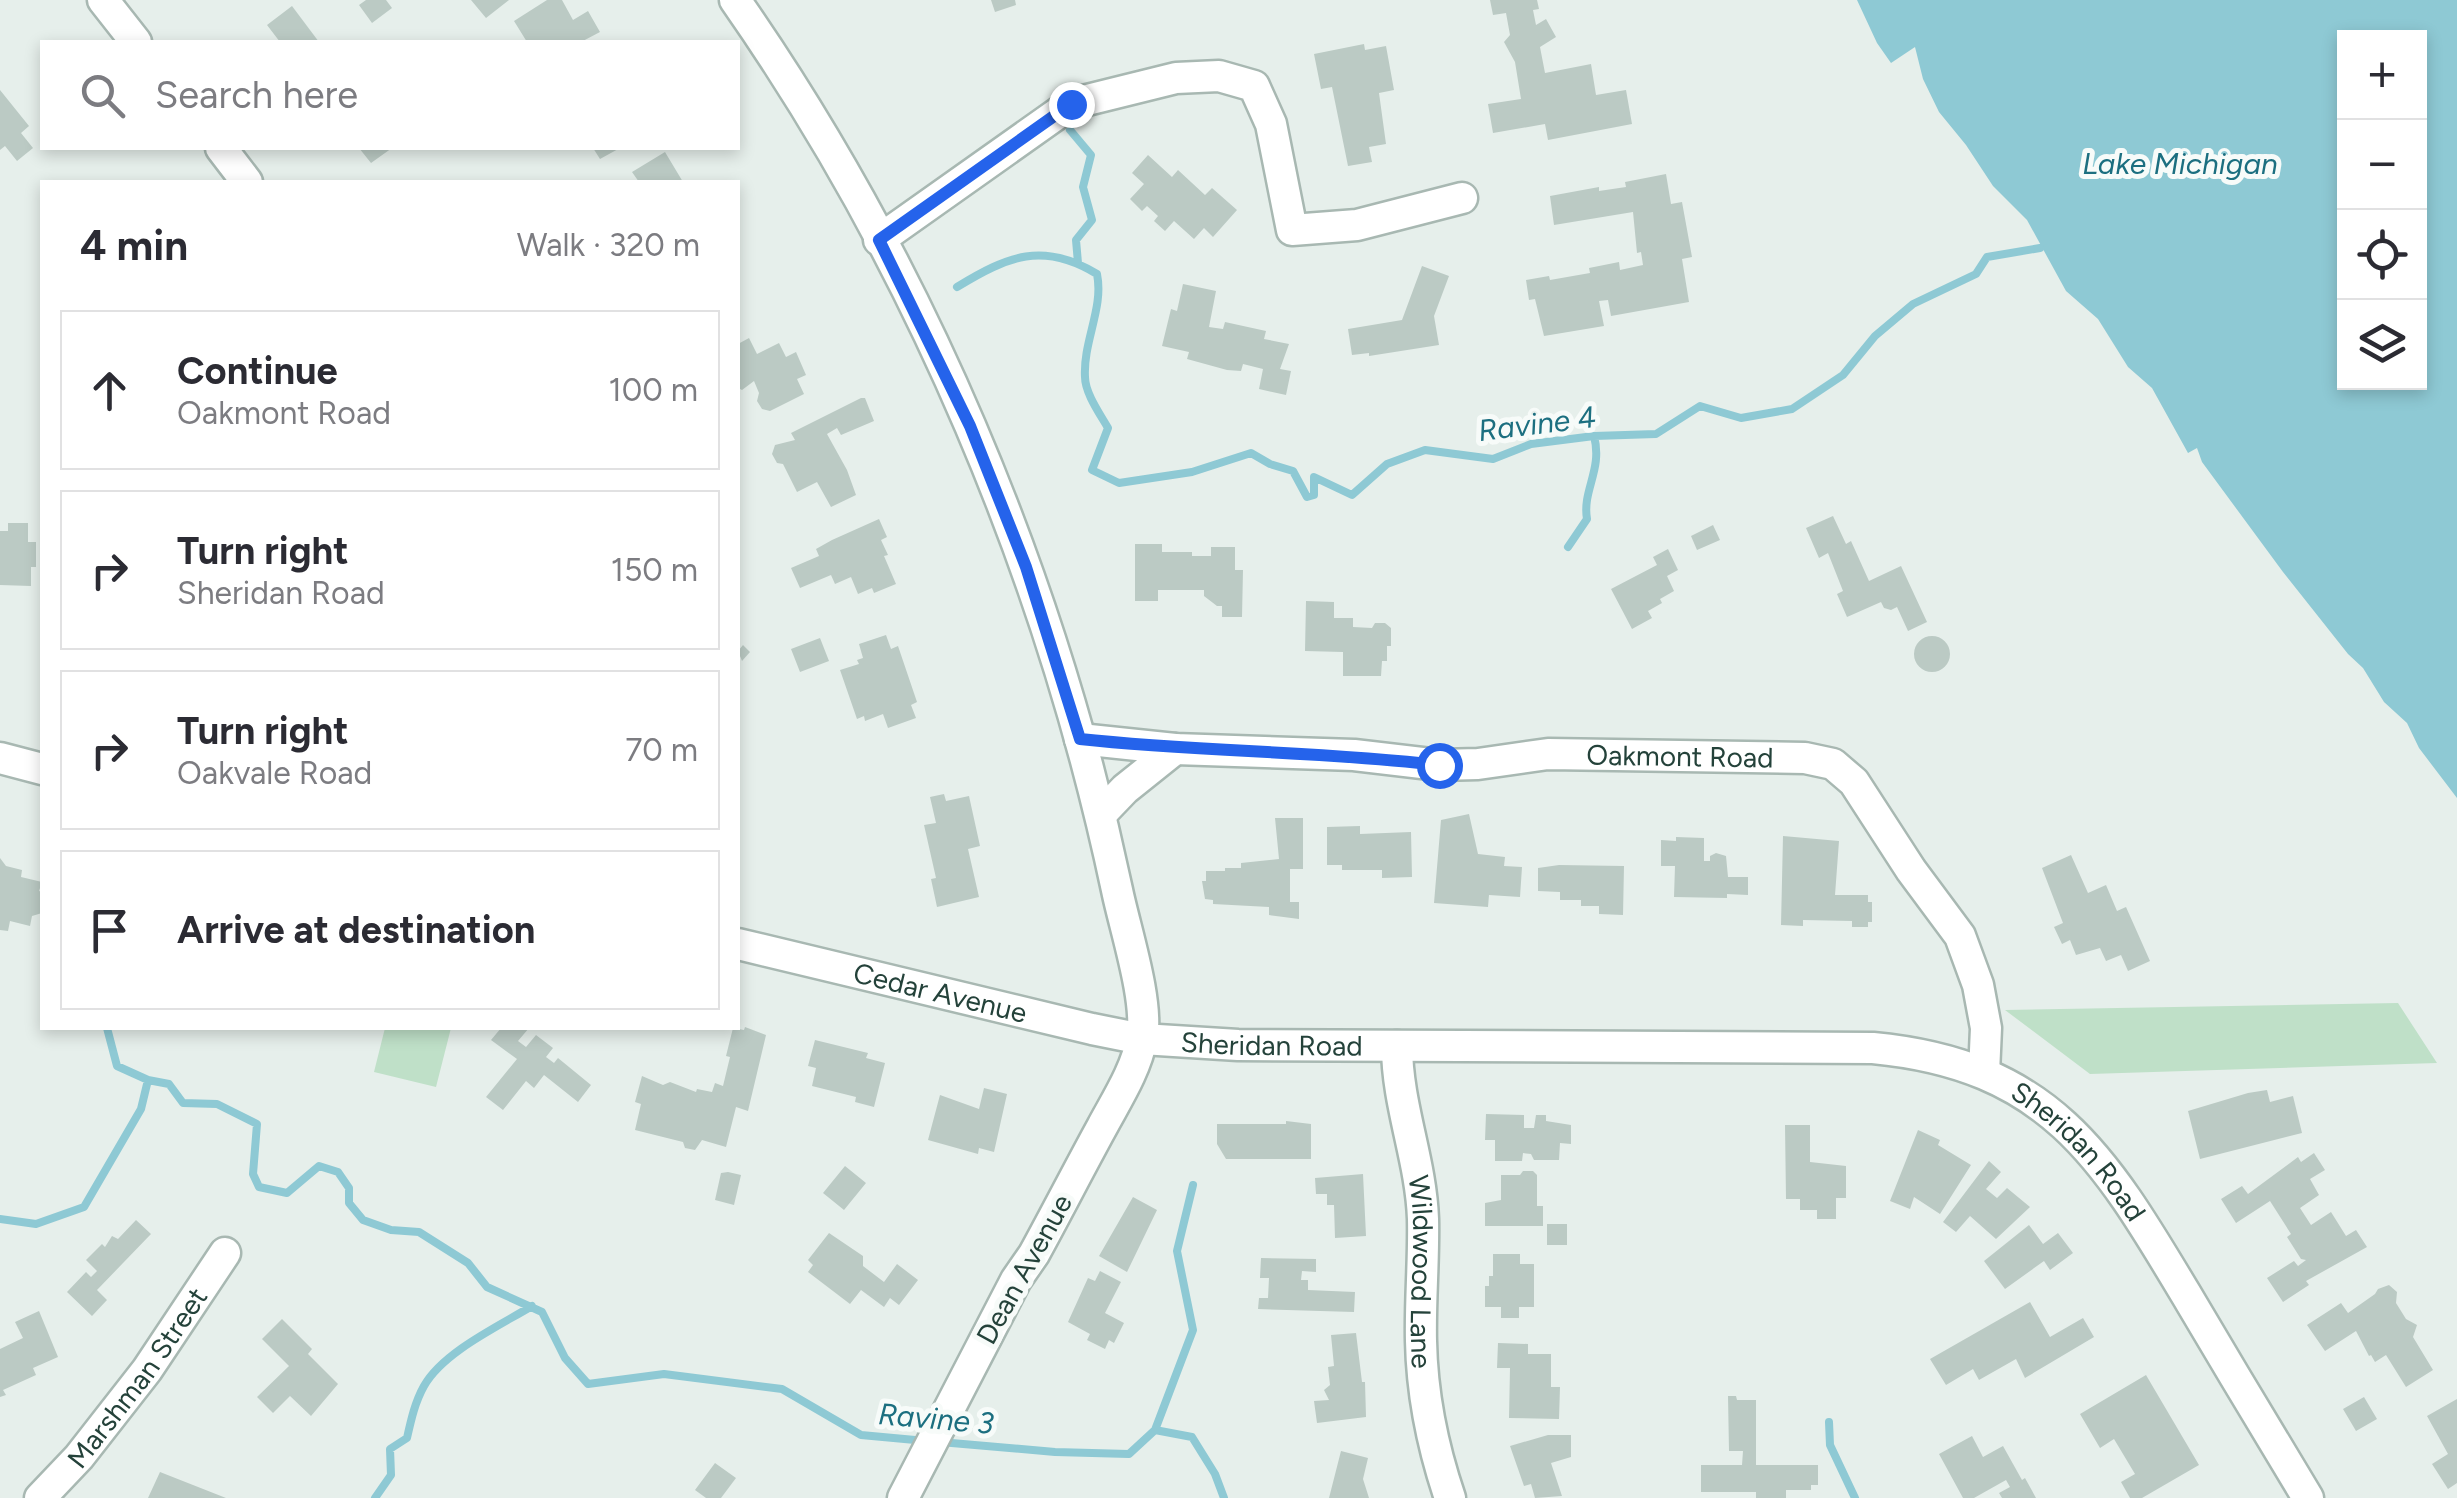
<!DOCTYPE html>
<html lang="en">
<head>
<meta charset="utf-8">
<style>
  body { margin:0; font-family:Figtree,sans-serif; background:#f7f7f7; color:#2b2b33 }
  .controls { position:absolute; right:30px; top:30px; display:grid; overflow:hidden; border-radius:0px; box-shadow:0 5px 15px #0003 }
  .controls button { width:90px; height:90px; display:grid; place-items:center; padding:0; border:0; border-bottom:2px solid #e1e1e2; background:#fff; color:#2b2b33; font:50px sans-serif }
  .stop { position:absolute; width:30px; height:30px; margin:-22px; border:8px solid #2563eb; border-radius:50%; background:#fff }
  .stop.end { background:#2563eb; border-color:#fff; box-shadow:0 2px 10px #0008 }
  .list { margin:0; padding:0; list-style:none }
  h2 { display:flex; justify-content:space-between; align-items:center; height:130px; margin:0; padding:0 40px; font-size:42px }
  h2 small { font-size:32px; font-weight:400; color:#7c7c81 }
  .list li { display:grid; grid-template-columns:65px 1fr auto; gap:30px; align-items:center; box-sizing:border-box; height:160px; margin:0 20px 20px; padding:0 20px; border:2px solid #e1e1e2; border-radius:0px }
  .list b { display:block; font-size:38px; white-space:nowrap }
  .list p { margin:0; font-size:32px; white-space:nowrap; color:#7c7c81 }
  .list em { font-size:32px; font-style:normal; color:#7c7c81 }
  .icon { flex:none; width:55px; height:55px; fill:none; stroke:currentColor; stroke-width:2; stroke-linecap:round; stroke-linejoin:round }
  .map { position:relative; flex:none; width:2457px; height:1498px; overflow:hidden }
  .search { position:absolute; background:#fff; box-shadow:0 5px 15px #0003; left:40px; top:40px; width:700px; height:110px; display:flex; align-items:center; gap:25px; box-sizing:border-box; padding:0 35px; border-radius:0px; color:#7c7c81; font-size:38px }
  .panel { position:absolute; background:#fff; box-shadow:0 5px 15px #0003; left:40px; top:180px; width:700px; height:850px; border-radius:0px }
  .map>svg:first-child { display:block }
  .green { fill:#bfe0c8 }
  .water { fill:#8ec9d4; fill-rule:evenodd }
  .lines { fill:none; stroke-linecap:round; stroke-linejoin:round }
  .stream { stroke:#8ec9d4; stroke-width:8 }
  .building { fill:#bbcac4 }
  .minor-casing { stroke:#a8b8b2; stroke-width:35 }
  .minor { stroke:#fff; stroke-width:30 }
  .route { stroke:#2563eb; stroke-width:12 }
  .labels { text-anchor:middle; stroke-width:10; stroke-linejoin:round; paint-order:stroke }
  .street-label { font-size:28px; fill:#24423a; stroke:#f7fbf9 }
  .water-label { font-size:30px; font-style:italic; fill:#1c6f80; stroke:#f7fbf9 }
</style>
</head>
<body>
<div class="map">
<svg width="2457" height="1498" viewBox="0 0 2457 1498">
  <rect width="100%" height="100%" fill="#e6efeb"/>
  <path class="green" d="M2398,1003l39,60 -347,11 -85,-64z
    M385,1028h66l-15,59 -62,-15z"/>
  <path class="water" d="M1857,0h600v798l-38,-50 -12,-25 -23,-21 -21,-34 -15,-14 -65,-82 -81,-110 -5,-14 -9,5 -36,-65 -24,-21 -30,-48 -32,-28 -39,-71 -34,-34 -27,-41 -27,-33 -16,-33 -8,-32 -24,16 -14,-20zM2344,38h76v344h-76z"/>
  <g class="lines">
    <path class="stream" d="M1070,130l21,25 -8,32 9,33 -16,20 2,23
      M957,287c51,-31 86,-46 140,-13 7,34 -14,67 -12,103 0,16 15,37 23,51l-16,42 27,13 73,-11 59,-19 19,11 23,7 14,26 7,-2v-18l38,18 35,-31 38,-14 68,9 38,-15 63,-8 62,-2 44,-28 41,12 51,-9 51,-34 32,-39 38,-32 63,-30 11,-17 53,-9
      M1568,547l19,-28c-5,-29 16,-49 7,-83
      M107,1028l10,38 31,14
      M0,1219l36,5 48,-17 57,-98 7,-29 21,4 14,19 34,1 40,20 -4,50 6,13 28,6 32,-27 19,6 11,16v15l14,17 28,10 28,2 49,31 19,24 55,25 23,46 23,26 76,-10 118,15 79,46 65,6
      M1829,1422l1,23 25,53
      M1155,1430l38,-100 -16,-79 16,-66
      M940,1442l115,10 74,2 26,-24 37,7 23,37 9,24
      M375,1498l16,-23 -1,-26 17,-11c4,-18 8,-36 17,-52 19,-34 75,-60 108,-80"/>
  </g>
  <path class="building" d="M366,0h20l6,8 -20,15 -13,-18z
    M471,0h38l-23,18z
    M547,0h15l11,20 15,-9 12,21 -19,10h-54l-13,-21z
    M991,0h24l1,5 -21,7z
    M1490,0h47l2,9 -6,1 3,15 10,-6 10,18 -16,10 5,26 46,-9 5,31 30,-5 6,34 -84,16 -3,-16 -52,9 -5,-29 33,-5 -6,-37 -11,-20 6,-7 -4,-22 -13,2z
    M292,6l27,36h-39l-13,-17z
    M1364,44l1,6 21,-4 8,44 -15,3 7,51 -17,3 3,15 -24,4 -16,-79 -11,2 -7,-35z
    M0,90l29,36 -8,7 12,15 -16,13 -12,-15 -5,4z
    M359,148h33l-21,15z
    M593,148h27l-20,11z
    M665,152l18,30h-44l-7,-10z
    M1148,155l24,22 6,-7 27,25 7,-7 25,22 -24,27 -9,-9 -10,11 -20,-18 -9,10 -11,-10 4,-5 -11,-10 -5,5 -12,-12 14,-15 -12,-11z
    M1666,174l5,30 11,-2 10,55 -10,2 7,43 -78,14 -3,-16 -9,1 5,25 -60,10 -9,-37 -6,1 -3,-20 23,-4 1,4 40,-7 -1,-5 30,-6 1,8 23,-5 -2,-13 -4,1 -4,-41 -79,13 -4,-29 49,-9v4l27,-4 -1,-5z
    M1422,266l27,10 -15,40 5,29 -70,11v-3l-17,2 -4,-26 54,-9z
    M1183,284l33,7 -7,36 14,2 2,-7 41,9 -2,8 25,5 -9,25 11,2 -5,24 -27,-6 4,-20 -20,-5 -2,7 -14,-1 -40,-11 2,-7 -27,-6 9,-37 6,2z
    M749,338l8,16 22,-11 7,14 10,-5 10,23 -9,4 7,15 -34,17 -8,-2 -5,-8 2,-8 -5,-12 -12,9 -4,-2v-44z
    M861,398h4l9,23 -33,14 -4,-7 -10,6 20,36 9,25 -25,12 -14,-25 -20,10 -14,-28 -6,-1 -5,-9 3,-9 20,-5 -4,-7z
    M1833,516l13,28 5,-3 18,40 32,-15 26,56 -19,9 -11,-24 -6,3 -7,-2 -3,-6 -34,15 -10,-23 6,-3 -15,-38 -9,5 -13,-30z
    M879,519l8,18 -6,3 7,15 -4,1 12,28 -22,9 -2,-5 -14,6 -7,-17 -16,7 -4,-9 -31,13 -9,-20 28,-12 -3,-7 16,-9z
    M8,523h20v19h8v25h-5v19l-31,-1v-54h8z
    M1713,525l7,15 -23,10 -6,-14z
    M1135,544h27v8h30v4h19v-9h24v23h8l-1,47h-20v-11h-5l-13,-10v-6h-46v11h-23z
    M1668,549l10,21 -11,6 7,15 -14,8 2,4 -14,8 4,7 -20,11 -21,-40 46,-24 -4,-8z
    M1306,601l28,1v16h19v9l19,1 3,-5h10l6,5v18h-4v15h-5l-1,15h-38v-24l-38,-1z
    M886,635l5,14 7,-3 19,56 -6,3 5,13 -28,10 -5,-14 -18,7 -1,-5 -7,3 -17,-49 19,-6 -2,-4 6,-2 -4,-14z
    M1914 654a18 18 0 1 1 36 0a18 18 0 1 1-36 0Z
    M820,638l9,23 -29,11 -9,-23z
    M743,645l7,7 -8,9 -4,-10z
    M944,794l2,7 23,-5 11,50 -12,3 11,48 -42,10 -6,-28 5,-1 -12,-53 12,-2 -6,-26z
    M1469,814l9,40 27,3 -1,9 18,1 -2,30 -31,-2 -1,12 -54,-4 7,-83z
    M1275,818h28v51h-13v33h9v17l-30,-4v-8l-56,-3v-4l-8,-1 -3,-18h4v-10h19v-3h16v-5l38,-4z
    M1360,826v8l51,-2 1,45 -30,1v-8h-40v-5h-15v-38z
    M1783,836l56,5 -4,54h33v7h4v20h-4v5h-16v-6l-49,-1v6l-22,-1z
    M1676,837l28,1v23h6v-5l6,-3 10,3 2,21h20v18l-21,-1v4l-53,-1 1,-31h-14v-26l15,1z
    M2071,855l17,38 18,-8 11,26 9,-4 24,54 -22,10 -7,-16 -15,6 -6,-13 -24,7 -6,-15 -8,4 -8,-17 9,-4 -21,-55z
    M0,858l6,8 16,4 -1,7 21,5 -3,9 3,1v21l-10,3 -2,10 -20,-5 -2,10 -8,-1z
    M1559,865l65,1 -1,49 -24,-1v-8h-18v-6h-21v-8l-22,-1v-23z
    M745,1027l21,8 -18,76 -12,-4 -10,40 -24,-7 -7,10 -10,-2 -2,-6 -48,-12 6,-26 -6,-2 7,-26 21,9 7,-3 26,10 1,-3 15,3 3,-9 8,3 7,-29 -4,-1 7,-28 11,2z
    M501,1028h28l-11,13 8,6 10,-12 17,13 -7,9 8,6 4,-5 33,27 -13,17 -34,-27 -10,13 -8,-7 -23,29 -17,-13 31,-38 -26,-19z
    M815,1040l53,13 -2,5 19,5 -11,44 -19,-5 1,-5 -44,-11 4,-18 -8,-2z
    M984,1088l23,6 -13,58 -15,-4 -1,6 -50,-14 12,-45 39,14z
    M2267,1090l3,12 23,-6 9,37 -102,26 -12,-48 60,-18z
    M1486,1114l38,1v13h10l2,-13h10v6l25,4v19l-11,-1 -1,17h-25l-3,-6 -8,-1 -1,8h-27v-21h-10z
    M1286,1121l25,3v35h-85l-9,-15v-20h69z
    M1785,1125h25v37l36,4v32h-10v21h-19v-9h-17v-11h-14z
    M1918,1130l22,10 -2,5 33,20 -31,49 -26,-17 -4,12 -20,-8z
    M2314,1153l11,17 -15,9 9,16 -19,13 11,17 20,-13 15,24 10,-6 11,17 -61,34 3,4 -26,17 -16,-24 27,-17 4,5 8,-6 -5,-1 -14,-22 4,-3 -21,-33 -34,22 -15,-24 21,-13 6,8 50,-37 3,5z
    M1989,1161l12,11 -15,17 11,9 10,-10 23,19 -34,32 -26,-23 -14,16 -13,-10z
    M845,1166l21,17 -22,27 -21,-17z
    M1523,1171h10l4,4v31h6v20h-58v-23l16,-3v-25h19z
    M728,1172l13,3 -7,30 -19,-5 6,-27z
    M1363,1174l3,62 -31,2 -1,-33h-7v-11h-11l-1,-16z
    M1133,1197l24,13 -30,62 -28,-16z
    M136,1220l15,14 -54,56 10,10 -15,16 -25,-24 19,-20 5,5 6,-6 -11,-11 16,-16 3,3 7,-11 6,3z
    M1547,1224h20v21h-20z
    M2029,1225l14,19 15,-11 15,20 -23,17 -6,-9 -39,28 -21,-28z
    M829,1233l34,23v10l21,16 13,-18 21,16 -19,25 -9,-7 -6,9 -23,-17 -11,14 -42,-32 5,-7 -5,-5z
    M1493,1254h27v10h14v43h-15v11h-18v-11h-16v-21h4v-10h4z
    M1261,1258l55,1v13l-14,-1 -1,9h7v10l47,2 -1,20 -96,-3 1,-11h9l1,-20h-9z
    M1100,1271l21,11 -16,31 19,10 -10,20 -5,-3 -4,9 -18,-9 3,-6 -22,-12 20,-44 7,3z
    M2389,1285l8,7 -1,11 10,16 11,6 -4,12 20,33 -27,17 -20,-32 -11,7 -4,-7 -2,1 -13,-25 -31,20 -18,-26 34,-22 7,10 27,-19 3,-5z
    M2030,1302l20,35 33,-19 11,19 -69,41 -9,-19 -37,21 -6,-11 -27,16 -16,-26z
    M39,1311l19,46 -25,11 3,7 -33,15 3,5 -6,2v-48l23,-11 -8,-16z
    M282,1319l30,30 -4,5 30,30 -27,32 -21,-20 -17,17 -16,-16 32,-31 -27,-27z
    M1356,1333l6,49h3l1,35 -49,6 -3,-22 15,-1 -5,-10 6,-5 -2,-18 6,-1 -3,-31z
    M1498,1343l30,1v10h23v33h9l-1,32 -50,-1 1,-50h-13z
    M2146,1375l53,90 -57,33h-12l-9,-16 14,-8 -21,-35 -14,9 -20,-34z
    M1728,1396h8l1,4h19v65h62v20h-7v5h-25v8h-30v-6h-55v-27h41l1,-14h-14z
    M2364,1397l13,22 -21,12 -13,-22z
    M2457,1399v84l-9,6 -16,-25 16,-10 -21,-38z
    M1548,1435h23v22l-20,6 11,33 -27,2 -4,-14 -7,2 -14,-40z
    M1972,1436l11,21 20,-11 19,34 3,-2 11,20h-34l-3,-5 11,-6 -4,-7 -32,18h-11l-24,-44z
    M1341,1451l27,7 -5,21 6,19h-40z
    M715,1463l21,15 -15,20h-15l-11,-8z
    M160,1472l66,26h-78z"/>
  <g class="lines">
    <g class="minor-casing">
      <g id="minor">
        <path d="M103,0l33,42"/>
        <path d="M735,0c185,265 315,574 382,890 8,39 32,111 25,148 -6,32 -25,61 -40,89 -23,42 -45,85 -68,127l-18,26 -113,218"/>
        <path d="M221,148l26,34"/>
        <path d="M879,240l192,-136 105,-26 43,-2 35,10 17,38 21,106 65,-5 105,-27"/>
        <path id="s1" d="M1080,739l95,10 179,6 85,10 39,-1 70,-10 257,4 28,6 21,18 57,88 49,66 18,49 8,43 -2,45"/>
        <path d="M0,758l42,11"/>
        <path d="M1101,814l24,-25 50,-40"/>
        <path id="s2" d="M738,944l354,85 50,10 96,6 635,3c179,17 232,111 317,253 39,66 78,131 118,197"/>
        <path id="s3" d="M1397,1046c0,59 24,114 26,173 1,40 -3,82 -2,122 1,54 12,107 29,157"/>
        <path id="s4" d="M40,1498l39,-41 68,-87 78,-117"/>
      </g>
    </g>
    <use href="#minor" class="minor"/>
  </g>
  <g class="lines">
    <path class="route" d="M1071,104l-192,136 91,186 56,141 54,172c120,13 240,12 359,26"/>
  </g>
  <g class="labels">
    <g class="street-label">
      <text dy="10" stroke="none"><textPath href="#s1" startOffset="602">Oakmont Road</textPath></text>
      <text dy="10" stroke="none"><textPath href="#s2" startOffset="208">Cedar Avenue</textPath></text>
      <text dy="10" stroke="none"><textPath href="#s2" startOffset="545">Sheridan Road</textPath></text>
      <text dy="10" stroke="none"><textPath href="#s2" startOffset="1385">Sheridan Road</textPath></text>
      <text transform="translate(1024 1269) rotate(-61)" y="10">Dean Avenue</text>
      <text dy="10" stroke="none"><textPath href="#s3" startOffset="228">Wildwood Lane</textPath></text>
      <text dy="10" stroke="none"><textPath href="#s4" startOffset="155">Marshman Street</textPath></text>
    </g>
    <g class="water-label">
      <text x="2180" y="174">Lake Michigan</text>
      <text transform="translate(1537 424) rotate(-7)" y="10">Ravine 4</text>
      <text transform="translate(936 1419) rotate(5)" y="10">Ravine 3</text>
    </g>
  </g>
</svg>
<div class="controls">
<button>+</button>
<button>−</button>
<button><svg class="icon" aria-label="locate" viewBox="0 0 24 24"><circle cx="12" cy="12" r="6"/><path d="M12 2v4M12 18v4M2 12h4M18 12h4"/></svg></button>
<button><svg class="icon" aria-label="layers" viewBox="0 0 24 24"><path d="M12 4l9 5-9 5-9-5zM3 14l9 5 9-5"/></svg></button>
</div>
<div class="stop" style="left:1439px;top:765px"></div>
<div class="stop end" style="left:1071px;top:104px"></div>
<div class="search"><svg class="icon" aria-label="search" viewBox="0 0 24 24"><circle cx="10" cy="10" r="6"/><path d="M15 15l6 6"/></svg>Search here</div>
<section class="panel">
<h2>4 min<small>Walk · 320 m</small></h2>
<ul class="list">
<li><svg class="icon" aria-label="ahead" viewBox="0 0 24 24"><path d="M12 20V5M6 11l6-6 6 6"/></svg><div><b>Continue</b><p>Oakmont Road</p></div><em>100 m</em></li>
<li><svg class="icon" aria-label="right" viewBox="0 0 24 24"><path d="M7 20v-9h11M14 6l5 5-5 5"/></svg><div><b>Turn right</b><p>Sheridan Road</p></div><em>150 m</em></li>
<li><svg class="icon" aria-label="right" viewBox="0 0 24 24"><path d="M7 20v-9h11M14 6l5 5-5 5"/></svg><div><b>Turn right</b><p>Oakvale Road</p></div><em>70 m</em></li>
<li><svg class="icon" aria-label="arrive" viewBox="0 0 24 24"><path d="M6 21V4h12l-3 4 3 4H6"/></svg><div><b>Arrive at destination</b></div></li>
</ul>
</section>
</div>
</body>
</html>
